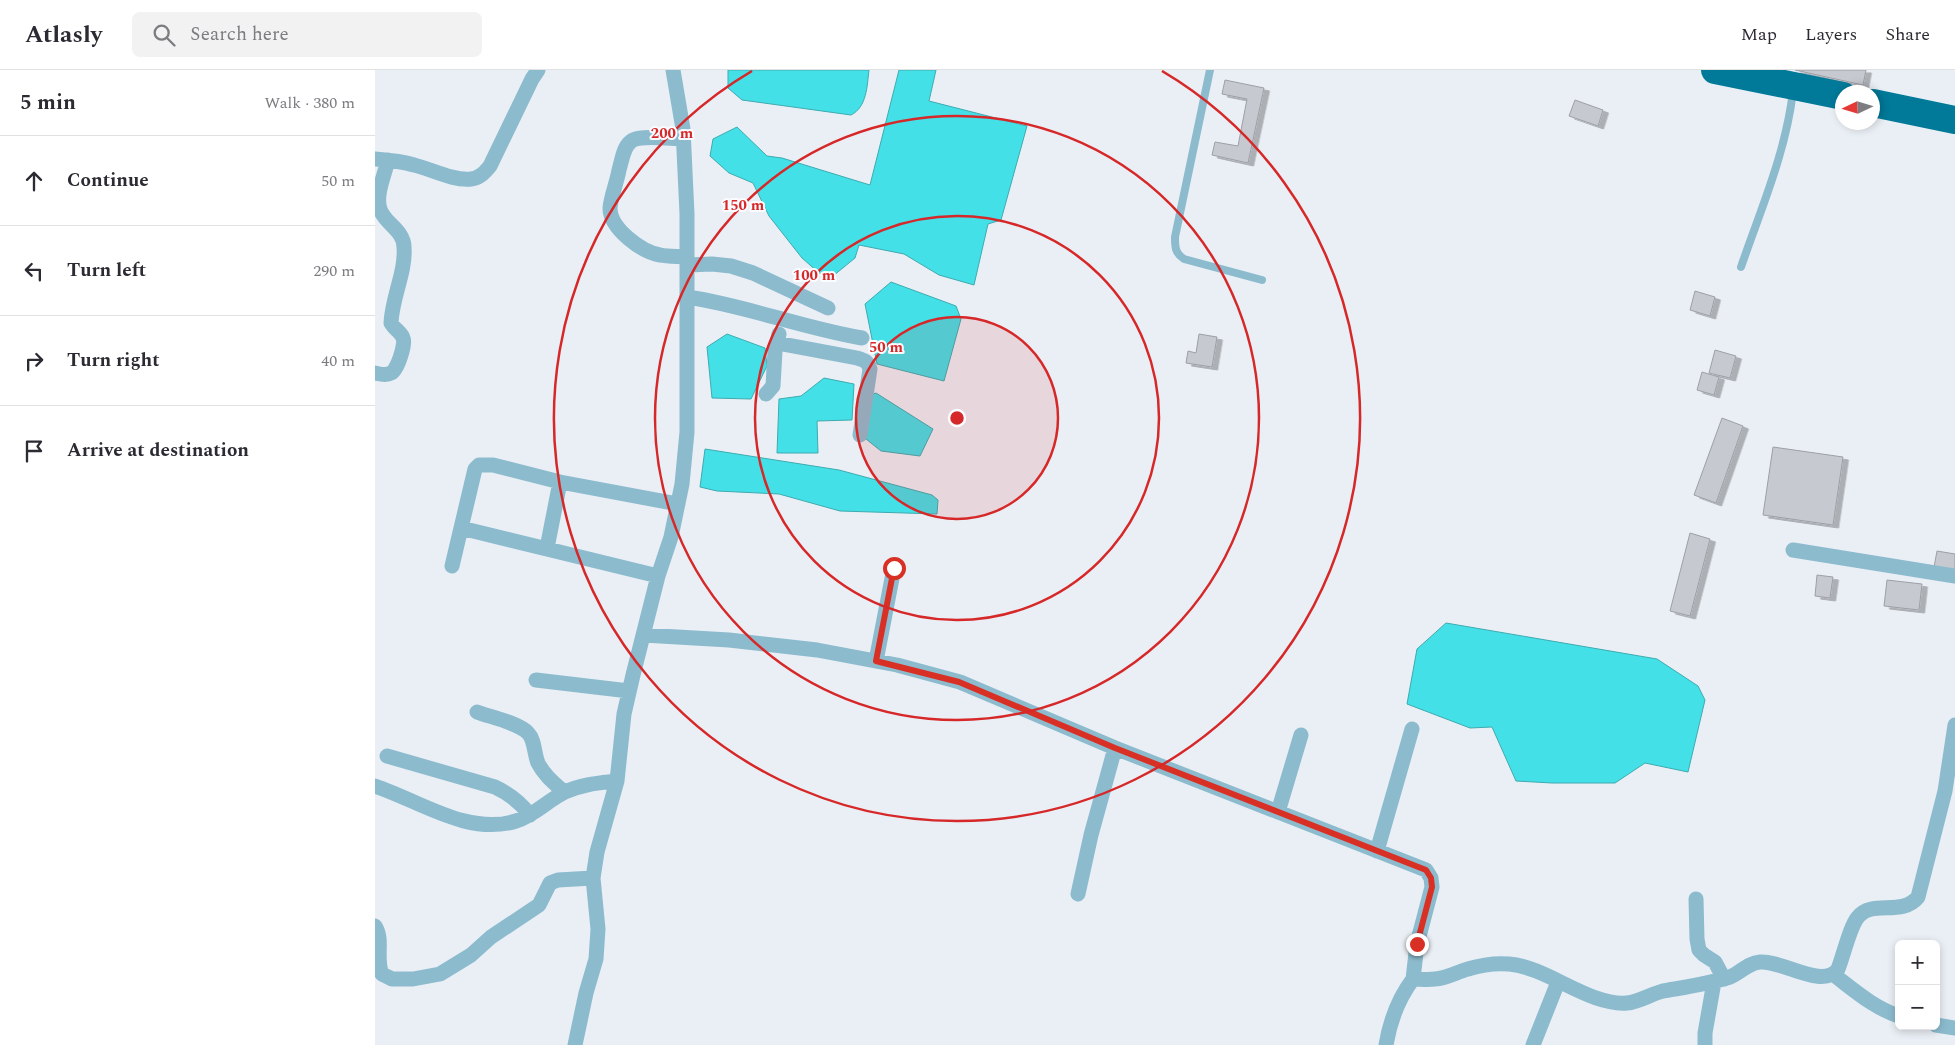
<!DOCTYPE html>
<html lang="en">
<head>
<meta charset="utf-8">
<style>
  body { margin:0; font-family:Spectral,serif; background:#f2f2f3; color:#2b2b33 }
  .controls { position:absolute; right:15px; bottom:15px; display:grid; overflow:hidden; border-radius:8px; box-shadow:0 2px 8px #0003 }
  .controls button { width:45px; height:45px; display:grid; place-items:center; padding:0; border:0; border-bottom:1px solid #e1e1e2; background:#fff; color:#2b2b33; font:25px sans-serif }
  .compass { position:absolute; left:1460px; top:15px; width:45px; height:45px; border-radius:50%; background:#fff; box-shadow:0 2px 8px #0003; rotate:266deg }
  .stop { position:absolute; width:15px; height:15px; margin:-11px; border:4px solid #d93025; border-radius:50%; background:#fff }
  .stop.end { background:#d93025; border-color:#fff; box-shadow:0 1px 5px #0008 }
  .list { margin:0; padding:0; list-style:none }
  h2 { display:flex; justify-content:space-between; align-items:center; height:65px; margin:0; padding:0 20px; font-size:21px }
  h2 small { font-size:16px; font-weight:400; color:#7c7c81 }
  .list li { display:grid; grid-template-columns:32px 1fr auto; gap:15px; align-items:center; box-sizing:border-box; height:90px; padding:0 20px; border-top:1px solid #e1e1e2 }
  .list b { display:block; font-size:19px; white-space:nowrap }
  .list em { font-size:16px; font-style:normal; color:#7c7c81 }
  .icon { flex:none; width:28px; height:28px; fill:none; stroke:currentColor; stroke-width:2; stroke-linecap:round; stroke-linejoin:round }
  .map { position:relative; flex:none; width:1580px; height:975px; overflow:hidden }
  header { display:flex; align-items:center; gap:30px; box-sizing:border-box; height:70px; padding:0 25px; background:#fff; border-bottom:1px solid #e1e1e2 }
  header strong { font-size:24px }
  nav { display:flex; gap:28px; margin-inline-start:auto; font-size:18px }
  .search { width:350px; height:45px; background:#f2f2f3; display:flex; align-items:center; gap:12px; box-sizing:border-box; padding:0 18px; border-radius:8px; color:#7c7c81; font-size:19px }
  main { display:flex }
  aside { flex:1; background:#fff }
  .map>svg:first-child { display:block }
  .water { fill:#44e0e7; stroke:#3dabb0 }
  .building { fill:#c7c9d0; stroke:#9d9fa6; filter:url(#shadow) }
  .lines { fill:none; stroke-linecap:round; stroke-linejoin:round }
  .lane { stroke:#8cbbce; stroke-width:8 }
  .street { stroke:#8cbbce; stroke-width:15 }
  .highway { stroke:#017999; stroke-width:28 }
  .route { stroke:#d93025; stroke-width:6 }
  .ring { fill:none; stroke:#d62828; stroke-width:2.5 }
  .centre { fill:#d62828; stroke:#fafcff; stroke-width:2.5 }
  .ring-label { font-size:15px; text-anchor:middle; font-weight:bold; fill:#d62828; stroke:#fafcff; stroke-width:4; stroke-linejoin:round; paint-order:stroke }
</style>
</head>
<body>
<header>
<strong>Atlasly</strong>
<div class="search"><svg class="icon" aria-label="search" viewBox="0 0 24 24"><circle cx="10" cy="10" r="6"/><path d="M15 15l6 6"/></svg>Search here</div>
<nav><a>Map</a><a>Layers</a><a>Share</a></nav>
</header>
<main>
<aside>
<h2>5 min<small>Walk · 380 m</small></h2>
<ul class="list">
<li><svg class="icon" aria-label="ahead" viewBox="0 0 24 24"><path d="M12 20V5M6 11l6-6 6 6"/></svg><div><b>Continue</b></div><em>50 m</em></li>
<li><svg class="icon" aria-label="left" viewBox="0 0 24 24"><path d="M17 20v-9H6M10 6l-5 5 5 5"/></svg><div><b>Turn left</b></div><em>290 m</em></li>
<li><svg class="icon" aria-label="right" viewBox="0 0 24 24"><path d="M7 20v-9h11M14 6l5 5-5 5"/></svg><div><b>Turn right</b></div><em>40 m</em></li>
<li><svg class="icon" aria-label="arrive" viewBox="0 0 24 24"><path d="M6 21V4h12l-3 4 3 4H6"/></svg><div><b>Arrive at destination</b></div></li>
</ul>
</aside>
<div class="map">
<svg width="1580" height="975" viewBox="0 0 1580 975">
  <defs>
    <filter id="shadow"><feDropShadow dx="5.5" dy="3" stdDeviation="0" flood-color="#0004"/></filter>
  </defs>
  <rect width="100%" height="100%" fill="#eaeff5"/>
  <path class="water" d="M353,0h141c-2,16 -2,37 -18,45l-109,-15 -14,-12z
    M524,0h37l-7,31 98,25 -26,94 -13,4 -14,61 -35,-10 -35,-21 -45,-9 -4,13 -22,18 -14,-3 -17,-15 -33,-42 -16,-33 -24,-10 -19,-17 3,-17 24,-12 30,29 15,2 88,27z
    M516,212l65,24 5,13 -17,62 -67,-17 -12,-60z
    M352,264l38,14 2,18 -16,33 -39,-1 -5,-51z
    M449,308l30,6 -2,36 -35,1 1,32h-41l2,-54 22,-3z
    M501,323l57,36 -13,27 -39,-5 -20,-16 4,-38z
    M330,379l134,21 93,25 6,5 -1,14 -97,-3 -61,-17 -62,-3 -17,-4z
    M1071,553l211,36 41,27 7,14 -17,72 -43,-9 -30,20h-63l-36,-2 -24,-54 -22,1 -63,-24 10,-55z"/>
  <path class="building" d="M1420,0h71l-3,15z
    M850,10l39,8 -16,75 -36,-8 3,-13 23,4 9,-47 -25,-5z
    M1200,30l28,10 -5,16 -29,-10z
    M1320,221l20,6 -5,19 -20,-6z
    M824,264l18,3 -5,30 -26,-4 2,-12 8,2z
    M1340,280l21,6 -6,22 -21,-5z
    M1327,302l17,5 -5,18 -17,-5z
    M1347,348l21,8 -27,77 -22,-8z
    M1398,377l70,10 -10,68 -70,-10z
    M1315,463l20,6 -20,77 -20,-5z
    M1562,481l18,3v18l-21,-5z
    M1442,505l16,2 -3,21 -15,-2z
    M1512,510l35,4 -3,26 -35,-4z"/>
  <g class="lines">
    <path class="lane" d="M835,0l-35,167c0,10 0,16 9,22l78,21
      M1366,197c20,-58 45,-115 52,-176"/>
    <path class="street" d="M308,69c-12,0 -39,-4 -50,1 -10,5 -11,21 -14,30 -2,12 -8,26 -9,38 0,21 32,44 50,47 9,2 19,1 27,2
      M0,89c13,1 26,2 39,6 17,4 39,16 57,14 9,-1 14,-7 19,-13l42,-87 6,-9
      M313,195l24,-1 19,2 22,7 75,35
      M313,227c59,9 115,31 174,41
      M402,273l80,15c7,2 11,3 13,11l-10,66
      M0,303c5,1 11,3 16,0 6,-2 15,-29 12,-35 -2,-6 -9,-9 -12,-15 1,-26 15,-51 13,-76 0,-17 -20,-24 -24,-38 -5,-14 5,-35 8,-49
      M391,324l7,-8 2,-35 4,-17
      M86,458l197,48
      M172,478l13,-66
      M1418,480l162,26
      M77,496l23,-97 4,-4h14l67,17 118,22
      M268,565l86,5 88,10 80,15 63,17 155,66 311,122 5,8 1,9 -15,57 -4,35
      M501,591l18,-93
      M161,610l93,11
      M102,642c13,5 42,11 51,21 7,7 6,21 10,30 6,12 16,20 26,29
      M12,686l108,31c15,7 25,15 35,28
      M0,716c45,15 93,50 141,35 19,-6 32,-21 49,-29 17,-8 34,-9 52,-11
      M903,742l23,-77
      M1002,781l35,-122
      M703,824l13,-59 24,-87
      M1321,829l1,40 2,11 5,5 11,7 9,17
      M0,856c9,14 0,33 7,48l10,5h21l27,-5 31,-19 20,-18 48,-32 11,-22 8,-3 35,-2
      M1459,905c20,15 40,33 65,41
      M1561,955l19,3
      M200,975l11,-52 10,-34 2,-30 -5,-51 4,-26 20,-71 7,-67 9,-39 25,-99 13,-39 11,-53 5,-52v-218l-4,-85 -10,-59
      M1011,975c4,-24 12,-46 27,-66 7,0 15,1 22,0 12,-1 22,-7 33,-10 13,-4 28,-6 41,-5 38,3 80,42 118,39 12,-1 24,-9 36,-12 23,-4 45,-7 67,-14 10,-4 18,-14 30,-15 22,-2 63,28 78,7 5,-12 12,-43 20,-52 14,-18 44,0 60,-20l27,-106 10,-66
      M1158,975l25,-63
      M1330,975v-12l9,-51"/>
    <path class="highway" d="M1340,0l128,26
      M1498,33l82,17"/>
  </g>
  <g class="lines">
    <path class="route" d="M519,498l-18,93 83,21 156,66 311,122 5,8 1,9 -15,57"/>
  </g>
  <circle cx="582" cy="348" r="101" fill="#d62828" fill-opacity=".12"/>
  <g class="ring">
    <circle cx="582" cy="348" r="101"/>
    <circle cx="582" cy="348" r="202"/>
    <circle cx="582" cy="348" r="302"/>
    <path d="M787 1A403 403 0 1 1 377 1"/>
  </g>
  <circle cx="582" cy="348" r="8" class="centre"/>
  <g class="ring-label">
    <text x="297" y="68">200 m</text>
    <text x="368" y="140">150 m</text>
    <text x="439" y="210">100 m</text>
    <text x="511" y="282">50 m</text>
  </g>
</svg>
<div class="controls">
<button>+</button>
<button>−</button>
</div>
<svg class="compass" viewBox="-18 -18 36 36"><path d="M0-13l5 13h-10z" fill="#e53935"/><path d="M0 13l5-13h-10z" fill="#7c7c81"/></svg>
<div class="stop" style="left:519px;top:498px"></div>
<div class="stop end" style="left:1042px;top:874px"></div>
</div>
</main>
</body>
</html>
